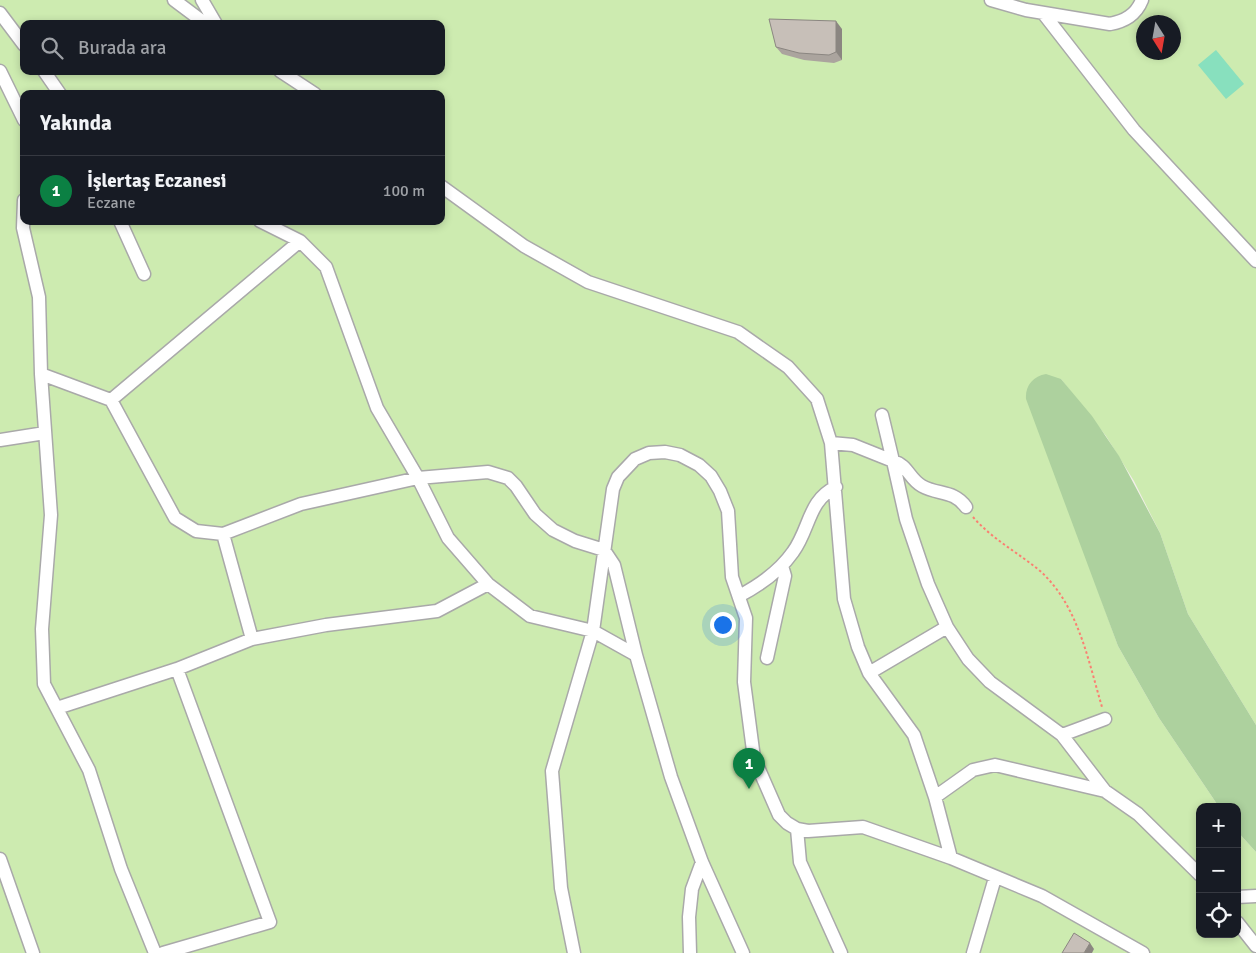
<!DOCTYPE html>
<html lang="tr">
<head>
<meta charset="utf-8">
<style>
  body { margin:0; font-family:Signika,sans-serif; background:#242831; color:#f1f3f6 }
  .controls { position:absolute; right:15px; bottom:15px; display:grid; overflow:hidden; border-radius:10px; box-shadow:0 2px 8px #0003 }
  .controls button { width:45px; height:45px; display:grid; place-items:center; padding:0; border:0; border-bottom:1px solid #363941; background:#171b24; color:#f1f3f6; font:25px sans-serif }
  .compass { position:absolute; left:1136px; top:15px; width:45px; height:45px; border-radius:50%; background:#171b24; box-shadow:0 2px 8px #0003; rotate:169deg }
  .you { position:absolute; left:722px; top:624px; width:18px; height:18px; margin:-12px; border:4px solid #fff; border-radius:50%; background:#1a73e8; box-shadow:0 0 0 8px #1a73e833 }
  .badge { display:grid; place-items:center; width:32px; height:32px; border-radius:50%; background:#0b8043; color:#fff; font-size:16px; font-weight:700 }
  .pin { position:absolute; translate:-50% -41px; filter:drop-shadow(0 1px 2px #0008) }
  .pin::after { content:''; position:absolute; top:26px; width:18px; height:15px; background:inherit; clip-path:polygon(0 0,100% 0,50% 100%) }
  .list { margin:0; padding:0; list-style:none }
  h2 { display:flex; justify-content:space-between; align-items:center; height:65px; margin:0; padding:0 20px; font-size:21px }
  h2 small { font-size:16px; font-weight:400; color:#9ea1a6 }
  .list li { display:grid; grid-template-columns:32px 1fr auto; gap:15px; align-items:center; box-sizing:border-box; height:70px; padding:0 20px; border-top:1px solid #363941 }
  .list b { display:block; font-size:19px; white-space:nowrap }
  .list p { margin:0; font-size:16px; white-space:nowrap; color:#9ea1a6 }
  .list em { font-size:16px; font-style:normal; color:#9ea1a6 }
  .icon { flex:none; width:28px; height:28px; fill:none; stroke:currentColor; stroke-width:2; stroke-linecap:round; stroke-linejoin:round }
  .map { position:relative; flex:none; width:1256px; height:953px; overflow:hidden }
  .search { position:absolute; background:#171b24; box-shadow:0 2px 8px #0003; left:20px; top:20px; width:425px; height:55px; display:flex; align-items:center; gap:12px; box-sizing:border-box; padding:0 18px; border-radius:10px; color:#9ea1a6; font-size:19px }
  .panel { position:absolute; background:#171b24; box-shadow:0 2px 8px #0003; left:20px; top:90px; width:425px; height:135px; border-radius:10px }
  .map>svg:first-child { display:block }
  .grass { fill:#cdebb0; fill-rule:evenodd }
  .forest { fill:#add19e }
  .pitch { fill:#88e0be }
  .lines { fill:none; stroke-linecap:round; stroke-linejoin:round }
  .minor-casing { stroke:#a9a9a9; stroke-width:15 }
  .path { stroke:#fa8072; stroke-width:2; stroke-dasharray:2.5 2.5; stroke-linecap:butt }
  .minor { stroke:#fff; stroke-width:12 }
  .wall { fill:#aba49e }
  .shaded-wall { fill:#8b8681 }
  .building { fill:#c7bfb8; stroke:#8b8681 }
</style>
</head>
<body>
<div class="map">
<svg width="1256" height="953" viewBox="0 0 1256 953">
  <rect width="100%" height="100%" fill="#f2efe9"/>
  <path class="grass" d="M0,0h1256v725l-68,-111 -28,-81 -26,-52 -28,-45 -45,-57 14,148 43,119 41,72 60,89h-19v127h37v-103l19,21v101h-1256zM1144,22h30v30h-30zM24,24h417v47h-417zM24,94h417v127h-417z"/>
  <path class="forest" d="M1046,374l15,5 31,37 27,40 41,77 28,81 68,111v127l-19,-21v-24h-18l-60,-89 -41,-72 -92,-247c-1,-13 7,-23 20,-25z"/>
  <path class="pitch" d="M1216,50l28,34 -18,15 -28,-34z"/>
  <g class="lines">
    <g class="minor-casing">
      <path id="minor" d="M174,0l32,24
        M202,0l14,24
        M991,0l35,10 84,14c15,-3 26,-9 32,-24
        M0,13l24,32
        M1043,13l91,117 122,131
        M0,71l24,49
        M44,71l16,23
        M280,71l35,23
        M441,186l83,60 64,36 150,50 50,35 29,32 14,44 13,156 14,48 11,26 45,62 21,62 16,61
        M24,200l-1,28 16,69 2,77 10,141 -9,114 2,55 45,86 32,99 34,84
        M120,221l24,53
        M260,221l40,20 26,26 51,141 41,70 30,60 40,46 42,32 63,15 43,24 35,122 31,85 41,91
        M41,374l70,26 64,118 21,13 27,3 78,-30 117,-26 70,-6 20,6 8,8 19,28 18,16 22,11 29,9 10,15 22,90
        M111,400l189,-159
        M882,415l11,46c15,4 16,18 29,25 16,9 32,4 44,21
        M0,440l45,-7
        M831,443l22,2 40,16 13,58 22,65 19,43 21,32 22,23 72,53 43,56 33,23 62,61
        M223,534l29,105
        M739,596c21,-11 40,-24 54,-44 17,-23 15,-52 43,-65
        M767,658l18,-82 -3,-10
        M869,673l78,-46
        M57,708l120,-39 75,-30 74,-14 111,-14 51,-27
        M1062,735l43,-16
        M935,797l38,-27 22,-5 110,26
        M797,829l3,33 41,91
        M0,859l33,94
        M1237,897l19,-1
        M1237,922l19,24
        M163,953l107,-31 -93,-253
        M574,953l-13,-65 -9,-117 41,-140 20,-142 5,-12 17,-18 14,-6 16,-1 15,3 19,10 12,11 9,15 8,20 4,66 14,41 -2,64 10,76 25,57 8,8 10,6 11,2 55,-4 88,31 91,38 101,57
        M690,953l-1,-36 3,-28 10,-27
        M973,953l22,-75"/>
    </g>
    <path class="path" d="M973,517c19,22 44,35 66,53 39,34 49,90 63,137"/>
    <use href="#minor" class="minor"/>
  </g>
  <path class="wall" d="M842,29v31l-8,3 -30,-3 -22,-6 -6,-7z"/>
  <path class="shaded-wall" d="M836,21l6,8v31l-6,-8z
    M1090,943l4,6 -2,4h-8z"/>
  <path class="building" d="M769,19l67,2v31l-7,3 -30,-2 -23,-6z
    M1074,933l16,10 -6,10h-22z"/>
</svg>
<div class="controls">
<button>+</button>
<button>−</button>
<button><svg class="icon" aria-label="locate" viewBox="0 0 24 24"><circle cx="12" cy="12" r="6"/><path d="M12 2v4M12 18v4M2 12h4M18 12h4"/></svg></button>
</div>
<svg class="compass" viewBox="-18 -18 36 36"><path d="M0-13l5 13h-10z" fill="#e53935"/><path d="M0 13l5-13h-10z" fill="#9ea1a6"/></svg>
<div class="you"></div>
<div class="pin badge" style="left:749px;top:789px">1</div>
<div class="search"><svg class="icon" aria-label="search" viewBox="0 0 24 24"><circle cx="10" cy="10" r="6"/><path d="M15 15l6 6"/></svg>Burada ara</div>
<section class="panel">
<h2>Yakında<small></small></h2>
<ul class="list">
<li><span class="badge">1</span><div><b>İşlertaş Eczanesi</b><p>Eczane</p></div><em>100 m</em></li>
</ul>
</section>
</div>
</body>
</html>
